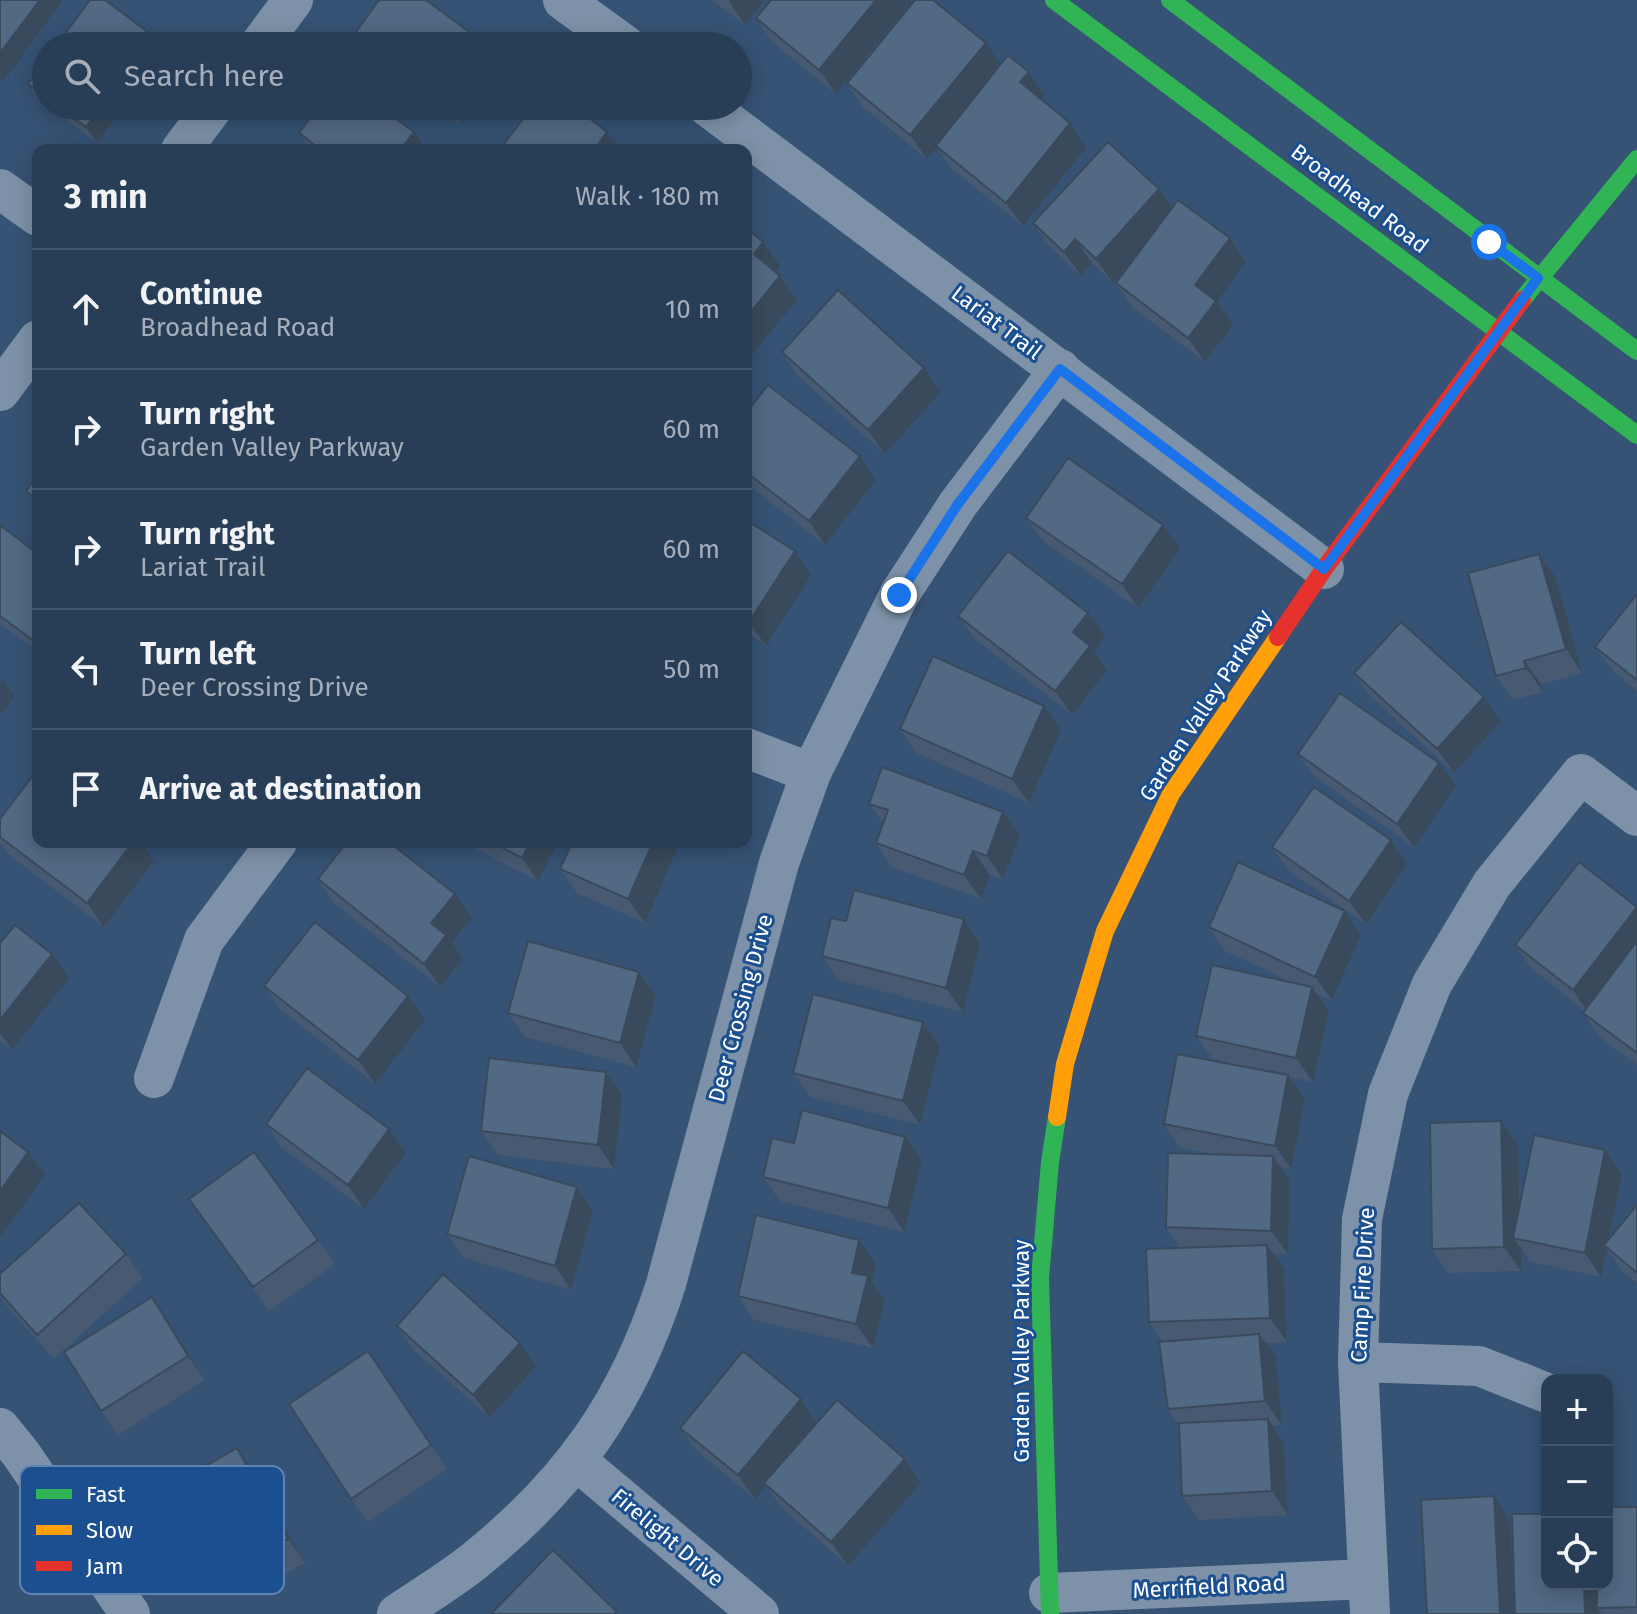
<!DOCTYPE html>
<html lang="en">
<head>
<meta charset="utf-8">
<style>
  body { margin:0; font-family:"Fira Sans",sans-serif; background:#30455d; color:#f1f3f6 }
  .controls { position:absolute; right:24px; bottom:24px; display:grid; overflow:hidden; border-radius:16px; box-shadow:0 4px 20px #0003 }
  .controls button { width:72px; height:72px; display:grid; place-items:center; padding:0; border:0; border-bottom:2px solid #44576d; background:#283e57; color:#f1f3f6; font:40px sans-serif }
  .stop { position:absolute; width:24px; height:24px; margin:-18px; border:6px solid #1a73e8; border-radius:50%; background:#fff }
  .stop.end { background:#1a73e8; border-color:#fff; box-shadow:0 2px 8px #0008 }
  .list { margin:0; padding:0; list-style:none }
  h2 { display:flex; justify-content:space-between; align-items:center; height:104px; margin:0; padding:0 32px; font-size:34px }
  h2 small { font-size:26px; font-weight:400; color:#a5aeba }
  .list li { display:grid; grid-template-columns:52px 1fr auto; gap:24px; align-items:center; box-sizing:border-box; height:120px; padding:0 32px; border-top:2px solid #44576d }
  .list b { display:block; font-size:30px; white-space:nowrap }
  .list p { margin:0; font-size:26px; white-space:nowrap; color:#a5aeba }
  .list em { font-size:26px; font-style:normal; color:#a5aeba }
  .icon { flex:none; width:44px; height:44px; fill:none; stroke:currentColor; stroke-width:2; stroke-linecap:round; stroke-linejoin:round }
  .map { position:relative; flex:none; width:1637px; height:1614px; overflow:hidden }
  .search { position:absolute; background:#283e57; box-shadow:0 4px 20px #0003; left:32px; top:32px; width:720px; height:88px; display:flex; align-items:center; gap:20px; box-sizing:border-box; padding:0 28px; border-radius:44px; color:#a5aeba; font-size:30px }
  .panel { position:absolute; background:#283e57; box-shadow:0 4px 20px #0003; left:32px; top:144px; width:720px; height:704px; border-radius:16px }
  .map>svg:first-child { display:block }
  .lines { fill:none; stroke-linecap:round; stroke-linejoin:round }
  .street { stroke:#7d92a8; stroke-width:40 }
  .fast { stroke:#30b455; stroke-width:18 }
  .slow { stroke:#ff9f0a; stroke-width:18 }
  .jam { stroke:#e5322d; stroke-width:18 }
  .wall { fill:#475a72 }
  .shaded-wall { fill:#394a5c }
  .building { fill:#526984; stroke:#394a5c; stroke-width:2 }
  .route { stroke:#1a73e8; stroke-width:10 }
  .labels { text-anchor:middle; stroke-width:6; stroke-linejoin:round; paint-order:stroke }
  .street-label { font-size:22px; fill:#fff; stroke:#1b4f8f }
  .key { fill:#1b4f8f; stroke:#5f84b1; stroke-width:2 }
  .key-label { font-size:22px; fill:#fff }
</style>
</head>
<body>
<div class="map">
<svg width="1637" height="1614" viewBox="0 0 1637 1614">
  <rect width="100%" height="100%" fill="#365274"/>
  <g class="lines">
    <path class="street" d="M563,0l63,46
      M259,46l34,-46
      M707,106l617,463
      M181,150l33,-44
      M0,189l38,27
      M0,391l38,-51
      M746,748l65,25
      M154,1078l50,-138 73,-98
      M1358,1362l121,4 68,27
      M0,1428l21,26 109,160
      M577,1461l182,153
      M1049,1593l319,-14
      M397,1614c25,-17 52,-33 76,-52 97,-78 155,-159 193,-278l113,-421 32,-90 88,-178 59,-91 102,-135
      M1370,1614l-12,-252 4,-143 26,-125 44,-110 60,-100 89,-110 56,42"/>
    <path class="fast" d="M1054,0l583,435
      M1170,0l467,351
      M1522,300l115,-141
      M1050,1614l-10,-336 10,-116 7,-45"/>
    <path class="slow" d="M1057,1117l8,-53 40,-133 66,-137 107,-157"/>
    <path class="jam" d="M1278,637l46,-68 198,-269"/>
  </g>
  <path class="wall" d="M712,0h53l-20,25z
    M912,1l-76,93 -64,-52 -16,-24z
    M353,36l135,10h-128z
    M46,60v46l-7,-5 -11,-17z
    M1000,64l45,32 -3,4 45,47 -64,79 -71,-57 -16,-22 -9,12 -64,-52 -16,-24z
    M47,106h77l-27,37z
    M311,106h68l46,42 -1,2h-113l-12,-17 16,-21z
    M437,106h38l-13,18z
    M1159,189l13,19 58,30 16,24 -29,40 16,23 -28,37 -73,-55 -16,-24 14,-19 -17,19 -21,-20 -11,13 -31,-29 -17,-24z
    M782,352l159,40 -56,62 -87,-78z
    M746,413l114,43 16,24 -51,65 -79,-62z
    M38,474v34l-12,-17z
    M1026,518l154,31 -42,59 -95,-67z
    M746,520l49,31 16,24 -45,71 -20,-14z
    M0,525l38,29v98l-38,-28z
    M1556,578l26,95 -41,11 2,8 -30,8 -17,-24z
    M1637,594v97l-25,-21 -17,-23z
    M1088,613l17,23 -11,15 13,19 -35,45 -97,-76 -17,-23z
    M1354,673l147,48 -47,52 -83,-76z
    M1044,706l17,24 -32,73 -112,-50 -17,-24z
    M1298,754l158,32 -42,61 -99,-70z
    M869,804l134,8 17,23 -17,44 -13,-4 -9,24 -89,-32 -16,-24 7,-20z
    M0,819l154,42 -50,66 -96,-73 -8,-11z
    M1391,840l17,24 -42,60 -77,-53 -17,-24z
    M463,842h95l-20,39z
    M572,842h108l-35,81 -68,-30 -17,-24z
    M318,879l154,39 -20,24 11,17 -23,28 -106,-84z
    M1637,906v159l-37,-28 -17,-24 2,-2 -54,-43 -16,-23z
    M1345,911l16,24 -29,65 -15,-6 12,17 -16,71 -23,-5 15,22 -14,70 -10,-2 9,13 -2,74h-15l11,15 3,73 -21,1 10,14 6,68 -10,1 12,17 4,72 -89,5 -17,-24 -3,-71 -11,-16 -5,-67 -14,-20 31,-74 -14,-21 48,-73 -34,-6 -16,-24 82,-57 -33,-8 -17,-23 97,-53 -68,-32 -16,-24z
    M964,919l16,24 -17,69 -125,-32 -16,-24 24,-35z
    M0,943l69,35 -57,72 -12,-9z
    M639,972l17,24 -20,71 -111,-30 -17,-24z
    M264,986l161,34 -50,64 -94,-74z
    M923,1022l17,24 -20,79 -110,-28 -17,-24z
    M606,1072l16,24 -8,73 -116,-14 -17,-24z
    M266,1124l140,29 -42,56 -82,-61z
    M794,1143l128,17 -18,72 -124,-31 -17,-24z
    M1518,1145l2,62 102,-33 -13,65 28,-34v78l-17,-14 -13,-20 -6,28 -71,-15 -9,-14v23l-73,2 -16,-24z
    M189,1199l129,41 17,24 -66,47z
    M593,1211l-22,79 -107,-32 -17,-24z
    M126,1254l17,24 -89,81 -47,-53 -7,-10v-22z
    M876,1264l-4,18 13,18 -12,48 -119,-28 -16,-24z
    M168,1321l37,59 -87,55 -17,-24z
    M397,1326l139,40 -46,52 -76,-68z
    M385,1375l62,94 -79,53 -17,-23z
    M801,1399l16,24 104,60 -73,83 -67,-59 -15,-22 -11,14 -58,-48 -17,-23z
    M237,1448l17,24 51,91 -62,34 -17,-24z
    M1637,1507v107h-210l83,-94 5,80 32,-16z"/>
  <path class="shaded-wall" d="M40,0h23l-60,82 -3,-4v-25z
    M730,0h35l-20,25 -16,-24z
    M876,0h35l1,1 -76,93 -17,-24z
    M153,36l7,10h-15z
    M986,43l16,24 -75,92 -17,-24z
    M1029,72l16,24 -8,10 -17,-24z
    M101,106h23l-27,37 -11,-16z
    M452,106h23l-13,18 -11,-16z
    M1070,123l17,24 -64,79 -17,-23z
    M414,132l11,16 -1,2h-24z
    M607,132l13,18h-26z
    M1159,189l17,24 -63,70 -17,-24z
    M1230,238l16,24 -29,40 16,23 -28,37 -17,-24 7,-53z
    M1075,239l17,24 -11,13 -17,-24z
    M763,242l17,24 -9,12 -17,-24z
    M780,276l17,24 -51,62v-44z
    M924,368l17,24 -56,62 -17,-24z
    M860,456l16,24 -51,65 -16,-24z
    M1163,525l17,24 -42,59 -16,-24z
    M795,551l16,24 -45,71 -17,-24z
    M1539,554l17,24 26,95 -16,-24z
    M1088,613l17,23 -11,15 13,19 -35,45 -17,-24 18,-59z
    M1524,661l17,23 2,8 -17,-24z
    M3,680l11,16 -14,19v-31z
    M1484,697l17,24 -47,52 -17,-24z
    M1044,706l17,24 -32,73 -17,-24z
    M1439,763l17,23 -42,61 -17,-23z
    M1003,812l17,23 -17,44 -16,-23z
    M1391,840l17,24 -42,60 -17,-23z
    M133,842h7l14,19 -50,66 -17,-24z
    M530,842h28l-20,39 -16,-23z
    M653,842h27l-35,81 -17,-24z
    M973,851l17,24 -9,24 -17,-24z
    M455,894l17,24 -20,24 11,17 -23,28 -16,-23 7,-41z
    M1637,907v45l-48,62 -16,-24z
    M1345,911l16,24 -29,65 -17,-23z
    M964,919l16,24 -17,69 -17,-24z
    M52,954l17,24 -57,72 -12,-17v-13z
    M639,972l17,24 -20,71 -16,-24z
    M1312,987l17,24 -16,71 -17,-24z
    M408,996l17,24 -50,64 -17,-24z
    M923,1022l17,24 -20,79 -17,-24z
    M606,1072l16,24 -8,73 -16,-24z
    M1288,1075l17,24 -14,70 -16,-23z
    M1501,1121l17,24 2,94 -7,-1 8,10v23l-17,-24z
    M389,1129l17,24 -42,56 -16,-24z
    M905,1137l17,23 -18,72 -16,-24z
    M1605,1150l17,24 -15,74 -3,-3 3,4 -6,28 -16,-24z
    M28,1152l17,23 -45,63v-47z
    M1273,1156l17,24 -2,74 -17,-23z
    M577,1187l16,24 -22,79 -16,-24z
    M859,1240l17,24 -4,18 13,18 -12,48 -17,-24 -4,-51z
    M1267,1245l17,24 3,73 -17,-24z
    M152,1297l16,24 37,59 -17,-24z
    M1259,1334l17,23 6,68 -17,-24z
    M520,1343l16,23 -46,52 -17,-23z
    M368,1351l17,24 62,94 -16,-24z
    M801,1399l16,24 -62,76 -17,-24z
    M1268,1419l16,24 4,72 -16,-24z
    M237,1448l17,24 51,91 -17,-24z
    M905,1459l16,24 -73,83 -17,-24z
    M1494,1496l16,24 5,94h-15z
    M1584,1584h16l-3,24 4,6h-16z"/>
  <path class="building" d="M0,0h40l-40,53z
    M90,0h15l48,36 -8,10h-89z
    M379,0h47l62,46h-122l-13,-10z
    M771,0h105l-57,70 -63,-52z
    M915,0h18l53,43 -76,92 -63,-52z
    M1008,55l21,17 -9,10 50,41 -64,80 -70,-57z
    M46,60v38l-18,-14z
    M57,106h44l-15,21z
    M316,106h63l35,26 -14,18h-79l-22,-17 19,-26z
    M533,106h41l33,26 -13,18h-95z
    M1108,142l51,47 -63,70 -21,-20 -11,13 -31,-29z
    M1178,200l52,38 -35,47 21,16 -28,37 -72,-55z
    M746,228l17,14 -9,12 26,22 -34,42z
    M838,290l86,78 -56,62 -86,-78z
    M768,385l92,71 -51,65 -63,-49v-59z
    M1068,458l95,67 -41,59 -96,-66z
    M38,474v26l-12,-9z
    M746,520l49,31 -46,71 -3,-3z
    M0,525l38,29v82l-4,5 -34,-25z
    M1008,551l80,62 -15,19 17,14 -35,45 -97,-75z
    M1539,554l27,95 -42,12 2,7 -30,8 -28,-103z
    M1637,594v86l-42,-33z
    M1401,622l83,75 -47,52 -83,-76z
    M933,656l111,50 -32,73 -112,-50z
    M1340,693l99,70 -42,61 -99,-70z
    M882,767l121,45 -16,44 -14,-5 -9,24 -88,-32 12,-33 -19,-6z
    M38,769v73h95l-46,61 -87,-66v-18z
    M1314,787l77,53 -42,61 -77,-54z
    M347,842h42l66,52 -24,29 15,12 -22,29 -106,-85z
    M492,842h38l-8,16z
    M572,842h81l-25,57 -68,-30z
    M1238,862l107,49 -30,66 -106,-50z
    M1579,862l58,45 -64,83 -58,-45z
    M854,890l110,29 -18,69 -124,-32 9,-38 15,3z
    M315,922l93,74 -50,64 -94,-74z
    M15,925l37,29 -52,66v-77z
    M528,941l111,31 -19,71 -112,-30z
    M1637,941v112l-54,-40z
    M1212,965l100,22 -16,71 -100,-22z
    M813,994l110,28 -20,79 -110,-28z
    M1177,1054l111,21 -13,71 -111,-22z
    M489,1058l117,14 -8,73 -117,-14z
    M307,1068l82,61 -41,56 -82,-61z
    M802,1110l103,27 -17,71 -125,-31 9,-39 22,5z
    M1501,1121l3,126 -72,2 -2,-126z
    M0,1131l28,21 -28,39z
    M1534,1135l71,15 -20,103 -72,-15z
    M254,1152l64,88 -65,47 -64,-88z
    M1168,1153l105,3 -2,75 -105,-4z
    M469,1156l108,31 -22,79 -108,-32z
    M79,1203l47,51 -89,81 -37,-42v-19z
    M1637,1205v68l-33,-28z
    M756,1215l103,25 -7,33 16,3 -12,48 -118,-28z
    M1267,1245l3,73 -121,4 -3,-73z
    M443,1274l77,69 -47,52 -76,-69z
    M152,1297l36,59 -87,55 -37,-59z
    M1259,1334l6,67 -97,8 -9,-67z
    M368,1351l63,94 -80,54 -62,-95z
    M743,1351l58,48 -63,76 -58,-47z
    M837,1400l68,59 -74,83 -67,-59z
    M1268,1419l4,72 -90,5 -3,-73z
    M237,1448l51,91 -62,34 -50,-90z
    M1494,1496l6,118h-73l-6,-114z
    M1607,1507h30v100l-40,1v-24h10z
    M1512,1514h35v70h37l1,30h-70z
    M553,1550l64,62 -3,2h-123z"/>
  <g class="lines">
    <path class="route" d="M899,595l59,-91 102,-135 264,200 214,-291 -49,-36"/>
  </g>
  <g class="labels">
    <g class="street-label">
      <text transform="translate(1360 198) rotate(37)" y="8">Broadhead Road</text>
      <text transform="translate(997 322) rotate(37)" y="8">Lariat Trail</text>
      <text transform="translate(1205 705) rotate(-57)" y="8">Garden Valley Parkway</text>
      <text transform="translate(740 1008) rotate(-75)" y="8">Deer Crossing Drive</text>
      <text transform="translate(1362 1285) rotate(-87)" y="8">Camp Fire Drive</text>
      <text transform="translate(1021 1351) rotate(-90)" y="8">Garden Valley Parkway</text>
      <text transform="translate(668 1537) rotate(40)" y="8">Firelight Drive</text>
      <text transform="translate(1209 1586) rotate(-3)" y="8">Merrifield Road</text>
    </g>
  </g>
  <rect x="20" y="1466" width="264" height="128" rx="12" class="key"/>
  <rect x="36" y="1489" width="36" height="10" fill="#30b455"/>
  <rect x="36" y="1525" width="36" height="10" fill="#ff9f0a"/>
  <rect x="36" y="1561" width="36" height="10" fill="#e5322d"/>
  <g class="key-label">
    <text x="86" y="1502">Fast</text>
    <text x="86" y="1538">Slow</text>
    <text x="86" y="1574">Jam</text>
  </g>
</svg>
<div class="controls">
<button>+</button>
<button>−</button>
<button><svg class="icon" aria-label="locate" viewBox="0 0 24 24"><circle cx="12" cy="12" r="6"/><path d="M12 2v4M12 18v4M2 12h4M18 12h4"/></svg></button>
</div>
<div class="stop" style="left:1489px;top:242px"></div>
<div class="stop end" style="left:899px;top:595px"></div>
<div class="search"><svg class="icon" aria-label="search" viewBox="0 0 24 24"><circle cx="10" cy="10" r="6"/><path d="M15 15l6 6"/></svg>Search here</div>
<section class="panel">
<h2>3 min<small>Walk · 180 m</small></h2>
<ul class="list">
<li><svg class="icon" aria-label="ahead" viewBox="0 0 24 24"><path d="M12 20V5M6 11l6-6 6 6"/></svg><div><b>Continue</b><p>Broadhead Road</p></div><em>10 m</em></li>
<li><svg class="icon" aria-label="right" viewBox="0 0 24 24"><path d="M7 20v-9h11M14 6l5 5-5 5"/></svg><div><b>Turn right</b><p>Garden Valley Parkway</p></div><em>60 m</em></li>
<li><svg class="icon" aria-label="right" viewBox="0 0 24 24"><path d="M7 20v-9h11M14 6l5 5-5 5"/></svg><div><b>Turn right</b><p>Lariat Trail</p></div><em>60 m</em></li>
<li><svg class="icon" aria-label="left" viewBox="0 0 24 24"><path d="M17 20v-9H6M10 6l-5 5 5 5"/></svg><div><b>Turn left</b><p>Deer Crossing Drive</p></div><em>50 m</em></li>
<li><svg class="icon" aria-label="arrive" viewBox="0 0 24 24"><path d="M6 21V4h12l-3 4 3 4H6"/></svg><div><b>Arrive at destination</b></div></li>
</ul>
</section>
</div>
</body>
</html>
